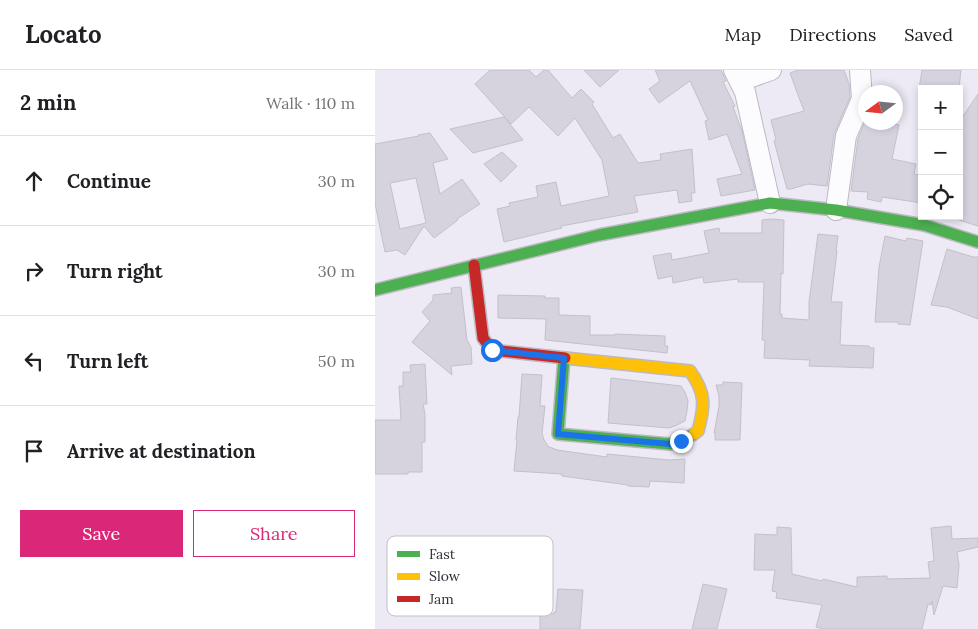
<!DOCTYPE html>
<html lang="en">
<head>
<meta charset="utf-8">
<style>
  body { margin:0; font-family:Lora,serif; background:#f2f2f2; color:#202124 }
  .controls { position:absolute; right:15px; top:15px; display:grid; overflow:hidden; border-radius:0px; box-shadow:0 2px 8px #0003 }
  .controls button { width:45px; height:45px; display:grid; place-items:center; padding:0; border:0; border-bottom:1px solid #e0e0e0; background:#fff; color:#202124; font:25px sans-serif }
  .compass { position:absolute; left:483px; top:15px; width:45px; height:45px; border-radius:50%; background:#fff; box-shadow:0 2px 8px #0003; rotate:255deg }
  .stop { position:absolute; width:15px; height:15px; margin:-11px; border:4px solid #1a73e8; border-radius:50%; background:#fff }
  .stop.end { background:#1a73e8; border-color:#fff; box-shadow:0 1px 5px #0008 }
  .list { margin:0; padding:0; list-style:none }
  h2 { display:flex; justify-content:space-between; align-items:center; height:65px; margin:0; padding:0 20px; font-size:21px }
  h2 small { font-size:16px; font-weight:400; color:#757577 }
  .list li { display:grid; grid-template-columns:32px 1fr auto; gap:15px; align-items:center; box-sizing:border-box; height:90px; padding:0 20px; border-top:1px solid #e0e0e0 }
  .list b { display:block; font-size:19px; white-space:nowrap }
  .list em { font-size:16px; font-style:normal; color:#757577 }
  .actions { display:flex; gap:10px; padding:15px 20px }
  .actions a { flex:1; padding:11px 0; border:1px solid #db2777; border-radius:0px; text-align:center; font-size:18px; color:#db2777 }
  .actions .main { background:#db2777; color:#fff }
  .icon { flex:none; width:28px; height:28px; fill:none; stroke:currentColor; stroke-width:2; stroke-linecap:round; stroke-linejoin:round }
  .map { position:relative; flex:none; width:603px; height:559px; overflow:hidden }
  header { display:flex; align-items:center; gap:30px; box-sizing:border-box; height:70px; padding:0 25px; background:#fff; border-bottom:1px solid #e0e0e0 }
  header strong { font-size:24px }
  nav { display:flex; gap:28px; margin-inline-start:auto; font-size:18px }
  main { display:flex }
  aside { flex:1; background:#fff }
  .map>svg:first-child { display:block }
  .building { fill:#d6d3df; stroke:#c2c0c9; fill-rule:evenodd }
  .lines { fill:none; stroke-linecap:round; stroke-linejoin:round }
  .street-casing { stroke:#bcb9c2; stroke-width:22 }
  .fast-casing { stroke:#bcb9c2; stroke-width:14 }
  .slow-casing { stroke:#bcb9c2; stroke-width:14 }
  .jam-casing { stroke:#bcb9c2; stroke-width:14 }
  .street { stroke:#fcfcfe; stroke-width:20 }
  .fast { stroke:#4caf50; stroke-width:11 }
  .slow { stroke:#ffc107; stroke-width:11 }
  .jam { stroke:#c62828; stroke-width:11 }
  .route { stroke:#1a73e8; stroke-width:6 }
  .key { fill:#fff; stroke:#c1c0c3; stroke-width:1 }
  .key-label { font-size:14px; fill:#2f2d36 }
</style>
</head>
<body>
<header>
<strong>Locato</strong>
<nav><a>Map</a><a>Directions</a><a>Saved</a></nav>
</header>
<main>
<aside>
<h2>2 min<small>Walk · 110 m</small></h2>
<ul class="list">
<li><svg class="icon" aria-label="ahead" viewBox="0 0 24 24"><path d="M12 20V5M6 11l6-6 6 6"/></svg><div><b>Continue</b></div><em>30 m</em></li>
<li><svg class="icon" aria-label="right" viewBox="0 0 24 24"><path d="M7 20v-9h11M14 6l5 5-5 5"/></svg><div><b>Turn right</b></div><em>30 m</em></li>
<li><svg class="icon" aria-label="left" viewBox="0 0 24 24"><path d="M17 20v-9H6M10 6l-5 5 5 5"/></svg><div><b>Turn left</b></div><em>50 m</em></li>
<li><svg class="icon" aria-label="arrive" viewBox="0 0 24 24"><path d="M6 21V4h12l-3 4 3 4H6"/></svg><div><b>Arrive at destination</b></div></li>
</ul>
<div class="actions"><a class="main">Save</a><a>Share</a></div>
</aside>
<div class="map">
<svg width="603" height="559" viewBox="0 0 603 559">
  <rect width="100%" height="100%" fill="#edeaf6"/>
  <path class="building" d="M115,0h39l7,7 8,-7h4l24,28 9,-9 13,13 -2,2 21,34 7,-4 18,29 23,-3 -1,-6 32,-5 3,44h-4l1,8 -13,2 -2,-13 -43,6 4,16 -77,14 1,2 -58,14 -7,-33 13,-3 -1,-3 29,-6 -2,-11 20,-4 5,24 48,-10 -7,-36 -27,-42 -17,18 -29,-29 -18,17 -36,-40z
    M209,0h35l-19,17z
    M280,0h66l5,11 -3,1 12,24 -2,1 9,24 13,59 -34,6 -4,-17 25,-5 -15,-40 -18,6 -4,-19 3,-1 -18,-39 -31,22 -10,-14 11,-8z
    M423,0h46l5,14 1,13 -16,37 -7,52 -19,-2 -17,5h-4l-13,-48 2,-1 -5,-20 33,-9 -14,-38z
    M547,0h39l-2,19h-40z
    M603,24v132l-19,-6v-98z
    M129,47l19,23 -50,13 -23,-24z
    M490,51v1h22l12,3 -7,34 24,5 -2,10 8,2v27l-40,-6 -1,5 -14,-3 1,-7 -17,-1 7,-52z
    M55,63l18,26 -15,4 7,31 22,-15 18,25 -23,15 1,1 -24,18 -10,-12 -19,29 -8,-5 -12,2 -10,-49v-59l44,-8 -1,-1zM41,108l10,45 -26,6 -10,-46z
    M127,82l15,14 -16,16 -17,-18z
    M396,149l13,1 -1,54 -2,-1 -1,41h2v4l27,2v-18l9,-68 20,2 -2,15h1l-6,51h11l-2,43 29,1 1,2h4l-1,20 -64,-2 1,-6 -46,-2 1,-18h-3l2,-58h-26v-3l-34,4 -1,-6 -30,6 -1,-7 -14,3 -5,-23 18,-3 1,7 37,-7 -5,-22 15,-3 1,5h42v-13z
    M510,166l21,5 1,-3 16,3 -13,84 -12,-1v-2h-23l4,-55z
    M572,179l26,8h5v62l-31,-12 -16,-2z
    M86,217l6,53 4,7 1,17 -21,2 1,9 -40,-33 18,-21 -8,-9 11,-12v-5l19,-2 -1,-5z
    M123,225l47,1v2h14v17l31,1v19h25v-1l50,2v10h3l-1,7 -122,-13 1,-21 -48,-1z
    M50,294l2,40h-4l2,10v28h-3v30h-14v2h-33v-54h26l-2,-34h4v-14h8l-1,-7z
    M147,304l20,1 -2,31h5l-3,27 2,7 3,4v2l10,4 50,7v-3l62,6 16,-1 -1,24 -34,-2 -1,6 -21,-1v-1l-66,-9v-2l-48,-3 3,-31h-1l2,-23h1z
    M236,308l70,8 4,6 3,9 -1,10 -2,10 -10,5 -6,2 -61,-5z
    M348,312l19,1 -2,57h-25v-8l-1,1 5,-27v-10l-3,-11h7z
    M576,456l1,13 26,-1v9l-21,5 2,13 -2,23 -14,-2 -9,29 -2,-14 -1,4 -3,-1 -6,25h-99l-7,-2 6,-22 -46,-7 1,-6 -5,-1 3,-21h-21l1,-36 22,1v-8l14,1 1,46 30,7 1,-2 34,8v-10l30,-1v3l43,-1 -2,-16 6,-1 -3,-33z
    M328,514l24,5 -10,40h-25z
    M183,519l25,1 -3,39h-40v-16l14,1v-2h2z"/>
  <g class="lines">
    <g class="street-casing">
      <path id="street" d="M359,0l11,22 25,111
        M365,11l31,-11
        M461,140l10,-74 16,-37 -2,-29"/>
    </g>
    <g class="fast-casing">
      <path id="fast" d="M0,220l224,-55 171,-32 66,7 88,15 54,17
        M189,288l-6,76 112,10 11,-3 13,-7"/>
    </g>
    <g class="slow-casing">
      <path id="slow" d="M190,288l125,13c16,22 15,35 8,60l-4,3"/>
    </g>
    <g class="jam-casing">
      <path id="jam" d="M99,195l9,73 9,12 73,8"/>
    </g>
    <use href="#street" class="street"/>
    <use href="#fast" class="fast"/>
    <use href="#slow" class="slow"/>
    <use href="#jam" class="jam"/>
  </g>
  <g class="lines">
    <path class="route" d="M117,280l72,8 -6,76 112,10 11,-3"/>
  </g>
  <rect x="12" y="466" width="166" height="80" rx="8" class="key"/>
  <rect x="22" y="481" width="23" height="6" fill="#4caf50"/>
  <rect x="22" y="503" width="23" height="7" fill="#ffc107"/>
  <rect x="22" y="526" width="23" height="6" fill="#c62828"/>
  <g class="key-label">
    <text x="54" y="489">Fast</text>
    <text x="54" y="511">Slow</text>
    <text x="54" y="534">Jam</text>
  </g>
</svg>
<div class="controls">
<button>+</button>
<button>−</button>
<button><svg class="icon" aria-label="locate" viewBox="0 0 24 24"><circle cx="12" cy="12" r="6"/><path d="M12 2v4M12 18v4M2 12h4M18 12h4"/></svg></button>
</div>
<svg class="compass" viewBox="-18 -18 36 36"><path d="M0-13l5 13h-10z" fill="#e53935"/><path d="M0 13l5-13h-10z" fill="#757577"/></svg>
<div class="stop" style="left:117px;top:280px"></div>
<div class="stop end" style="left:306px;top:371px"></div>
</div>
</main>
</body>
</html>
